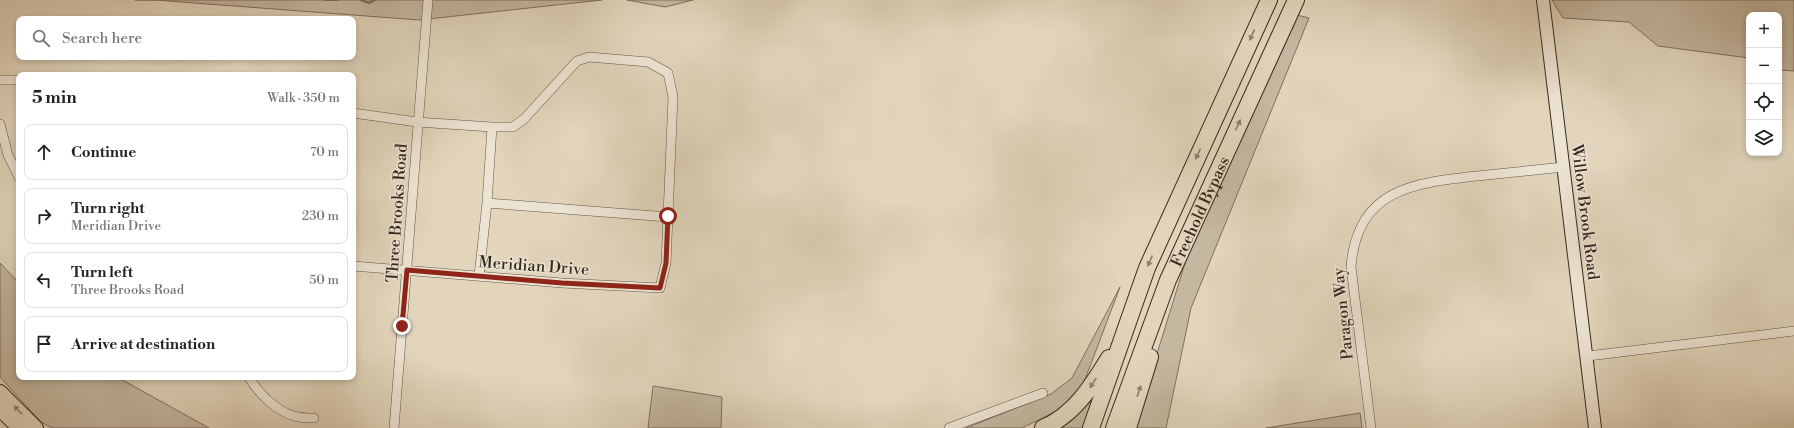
<!DOCTYPE html>
<html lang="en">
<head>
<meta charset="utf-8">
<style>
  body { margin:0; font-family:"Libre Bodoni",serif; background:#f6f6f6; color:#222 }
  .controls { position:absolute; right:12px; top:12px; display:grid; overflow:hidden; border-radius:8px; box-shadow:0 2px 6px #0003 }
  .controls button { width:36px; height:36px; display:grid; place-items:center; padding:0; border:0; border-bottom:1px solid #e0e0e0; background:#fff; color:#222; font:20px sans-serif }
  .stop { position:absolute; width:12px; height:12px; margin:-9px; border:3px solid #8f2418; border-radius:50%; background:#fff }
  .stop.end { background:#8f2418; border-color:#fff; box-shadow:0 1px 4px #0008 }
  .list { margin:0; padding:0; list-style:none }
  h2 { display:flex; justify-content:space-between; align-items:center; height:52px; margin:0; padding:0 16px; font-size:17px }
  h2 small { font-size:13px; font-weight:400; color:#767676 }
  .list li { display:grid; grid-template-columns:26px 1fr auto; gap:12px; align-items:center; box-sizing:border-box; height:56px; margin:0 8px 8px; padding:0 8px; border:1px solid #e0e0e0; border-radius:8px }
  .list b { display:block; font-size:15px; white-space:nowrap }
  .list p { margin:0; font-size:13px; white-space:nowrap; color:#767676 }
  .list em { font-size:13px; font-style:normal; color:#767676 }
  .icon { flex:none; width:22px; height:22px; fill:none; stroke:currentColor; stroke-width:2; stroke-linecap:round; stroke-linejoin:round }
  .map { position:relative; flex:none; width:1794px; height:428px; overflow:hidden }
  .search { position:absolute; background:#fff; box-shadow:0 2px 6px #0003; left:16px; top:16px; width:340px; height:44px; display:flex; align-items:center; gap:10px; box-sizing:border-box; padding:0 14px; border-radius:8px; color:#767676; font-size:15px }
  .panel { position:absolute; background:#fff; box-shadow:0 2px 6px #0003; left:16px; top:72px; width:340px; height:308px; border-radius:8px }
  .map>svg:first-child { display:block }
  .green { fill:#c5b8a1; stroke:#7e7060 }
  .lines { fill:none; stroke-linecap:round; stroke-linejoin:round }
  .stream { stroke:#7a6d5e; stroke-width:2 }
  .street-casing { stroke:#615447; stroke-width:10 }
  .secondary-casing { stroke:#362920; stroke-width:14 }
  .primary-casing { stroke:#362920; stroke-width:16 }
  .highway-casing { stroke:#362920; stroke-width:18 }
  .street { stroke:#ece4d3; stroke-width:9 }
  .secondary { stroke:#ece4d3; stroke-width:12 }
  .primary { stroke:#e2d5bc; stroke-width:14 }
  .highway { stroke:#e2d5bc; stroke-width:16 }
  .oneway { fill:#8c7f6e }
  .route { stroke:#8f2418; stroke-width:5 }
  .labels { text-anchor:middle; stroke-width:3; stroke-linejoin:round; paint-order:stroke }
  .street-label { font-size:16px; fill:#362920; stroke:#ece4d3 }
</style>
</head>
<body>
<div class="map">
<svg width="1794" height="428" viewBox="0 0 1794 428">
  <rect width="100%" height="100%" fill="#e2d5bc"/>
  <filter id="stains"><feTurbulence type="fractalNoise" baseFrequency=".005" numOctaves="4"/><feColorMatrix values="0 0 0 0 .2 0 0 0 0 .09 0 0 0 0 .02 0 0 0 .5 -.17"/></filter>
  <radialGradient id="worn" r=".72"><stop offset=".6" stop-color="#630" stop-opacity="0"/><stop offset="1" stop-color="#630" stop-opacity=".3"/></radialGradient>
  <path class="green" d="M135,0h467l-183,20 -264,-20z
    M627,0h66l-28,7z
    M1552,0h242v71l-15,-1v-55h-30v43l-91,-12 -29,-24 -66,-4z
    M1297,15l12,3 -118,290 -25,120h-32l52,-168z
    M0,263l19,20v94h98l92,51h-157l-11,-6 -41,-45z
    M1120,287l-39,103 -24,21 -35,17h-56l85,-34 21,-16z
    M653,386l69,11 -1,31h-73z
    M1092,400l-8,28h-32l16,-7z
    M1360,413l2,15h-96z"/>
  <g class="lines">
    <path class="stream" d="M325,0h12
      M361,0l8,3 6,-3"/>
    <g class="street-casing">
      <path id="street" d="M0,80h19
        M353,113l64,9 75,5h21l11,-8 53,-58 12,-4 59,5 20,11 5,24 -7,166 -6,25 -98,-5 -209,-17
        M0,124l8,31 11,22
        M492,127l-5,76 181,14
        M479,276l8,-73
        M1588,356l206,-25
        M249,377c9,16 27,34 45,39 7,2 13,2 20,2
        M394,428l34,-428
        M949,428l94,-35
        M1371,428l-20,-161c6,-78 62,-84 126,-91 29,-3 58,-6 87,-9"/>
    </g>
    <g class="secondary-casing">
      <path id="secondary" d="M1543,0l52,428"/>
    </g>
    <g class="primary-casing">
      <path id="primary" d="M0,392l36,36
        M0,409l19,19"/>
    </g>
    <g class="highway-casing">
      <g id="highway">
        <path d="M1043,428c31,-13 49,-42 66,-70"/>
        <path d="M1091,428l56,-160 122,-268"/>
        <path id="s1" d="M1114,428l54,-148 128,-280"/>
        <path d="M1128,428l22,-71"/>
      </g>
    </g>
    <use href="#street" class="street"/>
    <use href="#secondary" class="secondary"/>
    <use href="#primary" class="primary"/>
    <use href="#highway" class="highway"/>
  </g>
  <defs><path id="oneway-solid" d="M-6-.8H1V-3.2L6.5 0L1 3.2V.8H-6Z"/></defs>
  <g class="oneway">
    <use href="#oneway-solid" transform="translate(1252 35) rotate(115)"/>
    <use href="#oneway-solid" transform="translate(1238 125) rotate(-65)"/>
    <use href="#oneway-solid" transform="translate(1198 154) rotate(115)"/>
    <use href="#oneway-solid" transform="translate(1150 261) rotate(113)"/>
    <use href="#oneway-solid" transform="translate(1093 383) rotate(123)"/>
    <use href="#oneway-solid" transform="translate(1139 391) rotate(-72)"/>
    <use href="#oneway-solid" transform="translate(18 410) rotate(-134)"/>
  </g>
  <g class="lines">
    <path class="route" d="M402,326l5,-56 155,13 98,5 6,-25 2,-47"/>
  </g>
  <g class="labels">
    <g class="street-label">
      <text dy="6" stroke="none"><textPath href="#s1" startOffset="233">Freehold Bypass</textPath></text>
      <text transform="translate(1586 212) rotate(83)" y="6">Willow Brook Road</text>
      <text transform="translate(396 213) rotate(-86)" y="6">Three Brooks Road</text>
      <text transform="translate(534 265) rotate(4)" y="6">Meridian Drive</text>
      <text transform="translate(1342 314) rotate(-96)" y="6">Paragon Way</text>
    </g>
  </g>
  <rect width="100%" height="100%" filter="url(#stains)"/>
  <rect width="100%" height="100%" fill="url(#worn)"/>
</svg>
<div class="controls">
<button>+</button>
<button>−</button>
<button><svg class="icon" aria-label="locate" viewBox="0 0 24 24"><circle cx="12" cy="12" r="6"/><path d="M12 2v4M12 18v4M2 12h4M18 12h4"/></svg></button>
<button><svg class="icon" aria-label="layers" viewBox="0 0 24 24"><path d="M12 4l9 5-9 5-9-5zM3 14l9 5 9-5"/></svg></button>
</div>
<div class="stop" style="left:668px;top:216px"></div>
<div class="stop end" style="left:402px;top:326px"></div>
<div class="search"><svg class="icon" aria-label="search" viewBox="0 0 24 24"><circle cx="10" cy="10" r="6"/><path d="M15 15l6 6"/></svg>Search here</div>
<section class="panel">
<h2>5 min<small>Walk · 350 m</small></h2>
<ul class="list">
<li><svg class="icon" aria-label="ahead" viewBox="0 0 24 24"><path d="M12 20V5M6 11l6-6 6 6"/></svg><div><b>Continue</b></div><em>70 m</em></li>
<li><svg class="icon" aria-label="right" viewBox="0 0 24 24"><path d="M7 20v-9h11M14 6l5 5-5 5"/></svg><div><b>Turn right</b><p>Meridian Drive</p></div><em>230 m</em></li>
<li><svg class="icon" aria-label="left" viewBox="0 0 24 24"><path d="M17 20v-9H6M10 6l-5 5 5 5"/></svg><div><b>Turn left</b><p>Three Brooks Road</p></div><em>50 m</em></li>
<li><svg class="icon" aria-label="arrive" viewBox="0 0 24 24"><path d="M6 21V4h12l-3 4 3 4H6"/></svg><div><b>Arrive at destination</b></div></li>
</ul>
</section>
</div>
</body>
</html>
